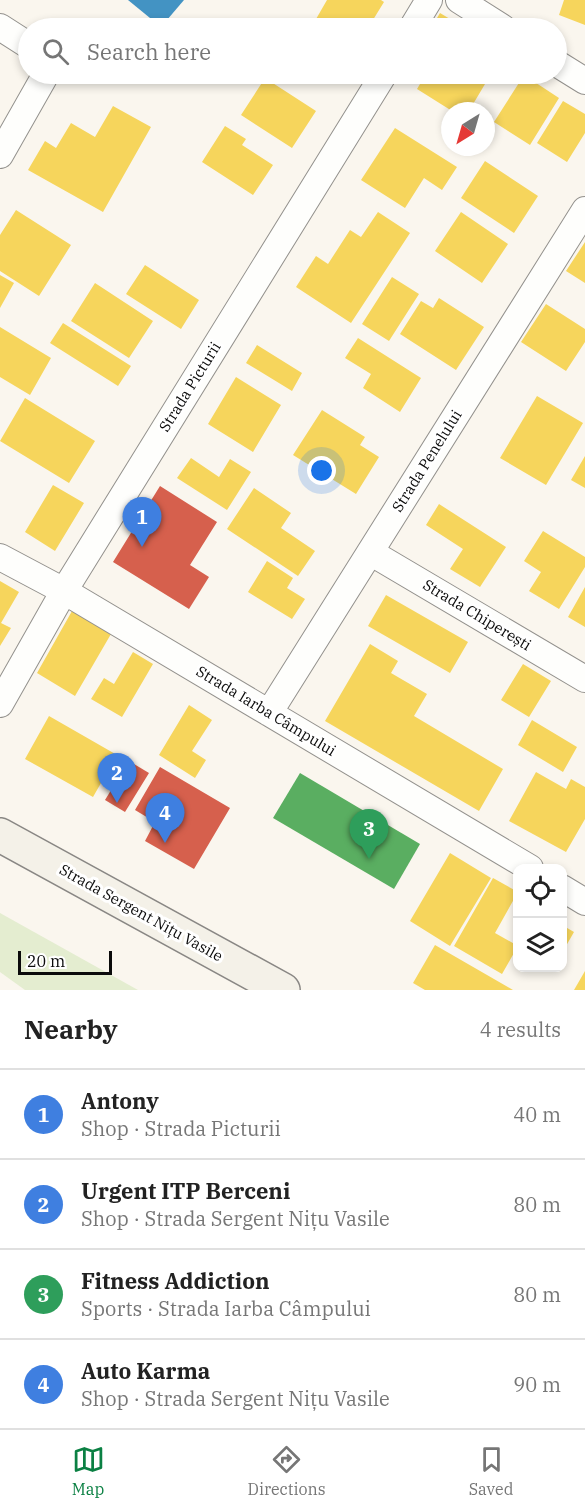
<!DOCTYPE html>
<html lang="en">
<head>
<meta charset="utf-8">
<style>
  body { margin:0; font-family:"IBM Plex Serif",serif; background:#f6f6f6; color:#222 }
  .controls { position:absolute; right:18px; bottom:18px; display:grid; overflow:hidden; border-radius:12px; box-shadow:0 3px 9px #0003 }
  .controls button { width:54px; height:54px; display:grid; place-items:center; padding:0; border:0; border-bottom:2px solid #e0e0e0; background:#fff; color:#222; font:30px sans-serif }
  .compass { position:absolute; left:441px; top:102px; width:54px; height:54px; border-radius:50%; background:#fff; box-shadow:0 3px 9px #0003; rotate:217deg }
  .scale { position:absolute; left:18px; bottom:15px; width:94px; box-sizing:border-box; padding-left:6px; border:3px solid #0b0b0b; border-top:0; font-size:16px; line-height:21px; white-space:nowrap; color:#0b0b0b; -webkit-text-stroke:4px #fff; paint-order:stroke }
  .you { position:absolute; left:322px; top:471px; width:21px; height:21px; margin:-15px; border:4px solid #fff; border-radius:50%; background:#1a73e8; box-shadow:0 0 0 9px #1a73e833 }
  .badge { display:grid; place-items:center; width:39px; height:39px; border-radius:50%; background:#0b8043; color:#fff; font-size:20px; font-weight:700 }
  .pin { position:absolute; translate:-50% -50px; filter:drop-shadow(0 2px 3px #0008) }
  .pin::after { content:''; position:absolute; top:32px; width:21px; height:18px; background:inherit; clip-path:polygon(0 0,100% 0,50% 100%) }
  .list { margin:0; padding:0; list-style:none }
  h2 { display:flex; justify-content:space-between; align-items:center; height:78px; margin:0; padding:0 24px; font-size:26px }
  h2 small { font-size:20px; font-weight:400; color:#767676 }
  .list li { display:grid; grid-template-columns:39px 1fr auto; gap:18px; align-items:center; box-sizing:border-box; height:90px; padding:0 24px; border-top:2px solid #e0e0e0 }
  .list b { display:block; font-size:22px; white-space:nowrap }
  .list p { margin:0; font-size:20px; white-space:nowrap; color:#767676 }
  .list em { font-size:20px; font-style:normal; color:#767676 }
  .icon { flex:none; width:33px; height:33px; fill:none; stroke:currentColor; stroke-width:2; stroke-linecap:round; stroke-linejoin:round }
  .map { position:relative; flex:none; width:585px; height:990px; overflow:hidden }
  .search { position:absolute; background:#fff; box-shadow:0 3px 9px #0003; left:18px; right:18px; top:18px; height:66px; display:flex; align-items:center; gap:15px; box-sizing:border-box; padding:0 21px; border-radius:33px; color:#767676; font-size:22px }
  .sheet { height:438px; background:#fff }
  nav { display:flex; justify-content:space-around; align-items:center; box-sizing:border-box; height:84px; border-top:2px solid #e0e0e0; background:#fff; font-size:16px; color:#767676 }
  nav a { display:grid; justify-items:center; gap:3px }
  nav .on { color:#0b8043 }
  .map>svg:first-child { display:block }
  .green { fill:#e4edd0 }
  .homes { fill:#f6d55c }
  .shops { fill:#d6604d }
  .schools { fill:#4393c3 }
  .public { fill:#5aae61 }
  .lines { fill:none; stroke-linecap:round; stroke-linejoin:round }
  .street-casing { stroke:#93918d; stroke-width:28 }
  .secondary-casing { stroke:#898784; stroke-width:36 }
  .street { stroke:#fefefc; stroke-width:26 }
  .secondary { stroke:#f4f1e8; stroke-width:33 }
  .labels { text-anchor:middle; stroke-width:6; stroke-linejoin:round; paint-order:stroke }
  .street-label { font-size:15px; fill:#0b0b0b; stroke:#fff }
</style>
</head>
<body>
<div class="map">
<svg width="585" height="990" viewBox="0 0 585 990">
  <rect width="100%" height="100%" fill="#faf6ee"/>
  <path class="green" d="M0,913l138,77h-113l-25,-18z"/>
  <path class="homes" d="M327,0h54l3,2 -16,26h-52l-4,-2z
    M564,0h21v25l-26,-10z
    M440,13l25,15h-34z
    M426,74h41l18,10 -16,27h-17l-35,-22z
    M524,75l35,23 -29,47 -36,-23z
    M265,78l51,33 -24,37 -51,-33z
    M563,101l22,13v19l-18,29 -30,-19z
    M113,106l38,21 -48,85 -75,-42 17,-29 11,7 15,-25 24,14z
    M225,126l21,13 -4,6 31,20 -20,30 -51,-33z
    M395,128l62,39 -15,23 -18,-12 -19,30 -44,-28z
    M485,161l53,35 -24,37 -53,-35z
    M16,210l55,35 -32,51 -39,-25v-36z
    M378,212l32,21 -59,90 -55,-36 20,-31 12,8 22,-34 11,7z
    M461,212l47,32 -26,39 -47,-32z
    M585,242v41l-19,-12z
    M145,265l54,35 -18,29 -55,-35z
    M0,275l14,8 -14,25z
    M392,277l27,17 -30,47 -27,-17z
    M95,283l58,38 -24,37 -58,-37z
    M439,298l45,29 -28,43 -56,-36 21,-33 12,7z
    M546,304l39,25v13l-19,29 -45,-29z
    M63,323l68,43 -13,20 -68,-43z
    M0,327l51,31 -21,37 -30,-18z
    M358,338l63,40 -21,34 -37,-24 8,-14 -26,-16z
    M257,345l45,28 -10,18 -46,-28z
    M236,377l45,28 -28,47 -45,-28z
    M537,396l46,27 -37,62 -46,-27z
    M25,398l70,43 -26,42 -69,-42z
    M322,410l43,27 -5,8 19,12 -23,37 -63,-39z
    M585,456v32l-14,-8z
    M191,458l28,19 11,-18 21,13 -24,38 -50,-32z
    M53,485l31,18 -29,48 -30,-19z
    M254,488l37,25 -10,15 34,23 -17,25 -71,-47z
    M439,504l67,43 -26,40 -30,-18 13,-20 -37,-24z
    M543,531l42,26v10l-26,42 -30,-18 12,-19 -17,-11z
    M267,561l26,17 -6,10 18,11 -13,20 -44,-27z
    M0,581l19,11 -18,31 10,5 -11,18z
    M585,587v40l-17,-10z
    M386,595l82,47 -18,31 -82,-47z
    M72,611l39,23 -36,62 -38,-23z
    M370,644l28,17 -7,12 36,21 -13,22 89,53 -24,42 -154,-90z
    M133,652l20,12 -31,53 -31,-18 13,-21 10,6z
    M523,664l28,17 -22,36 -28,-17z
    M189,705l23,15 -20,31 14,9 -11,18 -36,-23z
    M49,716l68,39 -24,42 -68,-38z
    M532,720l45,27 -14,25 -45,-27z
    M536,772l30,17 5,-10 14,8v32l-19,33 -57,-31z
    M450,853l41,25 -41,68 -40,-25z
    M493,878l25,14 -23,41 23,13 -16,28 -48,-28z
    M562,925l12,7 -12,21z
    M435,945l78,45h-88l-12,-7z
    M585,971v19h-11z"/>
  <path class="shops" d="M160,486l57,36 -27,43 19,12 -20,32 -76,-47z
    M129,761l20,12 -24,39 -20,-12z
    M160,767l70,41 -36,61 -49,-28 10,-19 -20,-12z"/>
  <path class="schools" d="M128,0h56l-23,27z"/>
  <path class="public" d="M300,773l120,71 -26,45 -121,-71z"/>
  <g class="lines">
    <g class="street-casing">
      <path id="street" d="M459,0l44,28
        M0,27l28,18
        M412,28l17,-28
        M556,63l29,18
        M0,155l46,-81
        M370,552l215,127
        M0,557l64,34 466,277
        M0,704l64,-113 320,-517
        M269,713l316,-503
        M562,888l23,14"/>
    </g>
    <g class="secondary-casing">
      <path id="secondary" d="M0,835l283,155"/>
    </g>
    <use href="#street" class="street"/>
    <use href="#secondary" class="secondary"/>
  </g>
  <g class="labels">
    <g class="street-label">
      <text transform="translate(190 387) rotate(-58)" y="5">Strada Picturii</text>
      <text transform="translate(427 461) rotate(-58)" y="5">Strada Penelului</text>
      <text transform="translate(477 615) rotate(31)" y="5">Strada Chiperești</text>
      <text transform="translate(266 711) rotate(31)" y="5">Strada Iarba Câmpului</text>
      <text transform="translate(141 913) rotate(29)" y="5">Strada Sergent Nițu Vasile</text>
    </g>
  </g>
</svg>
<div class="controls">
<button><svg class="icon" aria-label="locate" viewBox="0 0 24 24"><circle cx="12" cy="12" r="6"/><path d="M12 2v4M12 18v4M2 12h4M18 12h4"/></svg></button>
<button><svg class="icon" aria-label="layers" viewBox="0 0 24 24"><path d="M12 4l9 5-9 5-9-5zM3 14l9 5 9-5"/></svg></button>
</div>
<svg class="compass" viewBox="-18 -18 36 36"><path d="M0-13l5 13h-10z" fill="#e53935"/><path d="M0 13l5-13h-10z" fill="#767676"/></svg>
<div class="scale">20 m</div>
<div class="you"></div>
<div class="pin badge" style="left:142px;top:547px;background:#3f7fe0">1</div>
<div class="pin badge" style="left:117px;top:803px;background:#3f7fe0">2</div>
<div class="pin badge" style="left:369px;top:859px;background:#2e9e5b">3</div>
<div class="pin badge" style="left:165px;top:843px;background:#3f7fe0">4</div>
<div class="search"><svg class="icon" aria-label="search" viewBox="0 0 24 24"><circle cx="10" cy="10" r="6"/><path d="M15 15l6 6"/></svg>Search here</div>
</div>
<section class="sheet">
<h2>Nearby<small>4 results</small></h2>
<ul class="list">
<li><span class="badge" style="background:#3f7fe0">1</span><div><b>Antony</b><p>Shop · Strada Picturii</p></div><em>40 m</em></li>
<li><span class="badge" style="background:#3f7fe0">2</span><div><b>Urgent ITP Berceni</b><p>Shop · Strada Sergent Nițu Vasile</p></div><em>80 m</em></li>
<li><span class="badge" style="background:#2e9e5b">3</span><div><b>Fitness Addiction</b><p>Sports · Strada Iarba Câmpului</p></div><em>80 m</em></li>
<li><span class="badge" style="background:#3f7fe0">4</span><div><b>Auto Karma</b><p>Shop · Strada Sergent Nițu Vasile</p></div><em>90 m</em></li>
</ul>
</section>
<nav>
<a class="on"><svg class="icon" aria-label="map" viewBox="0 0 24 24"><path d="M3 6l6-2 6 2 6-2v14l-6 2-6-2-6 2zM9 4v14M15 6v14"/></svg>Map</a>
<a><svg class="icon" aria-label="directions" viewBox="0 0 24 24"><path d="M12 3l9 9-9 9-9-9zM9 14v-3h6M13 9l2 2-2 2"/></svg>Directions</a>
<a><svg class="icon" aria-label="saved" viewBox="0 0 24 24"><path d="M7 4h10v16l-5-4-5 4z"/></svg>Saved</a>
</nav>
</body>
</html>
